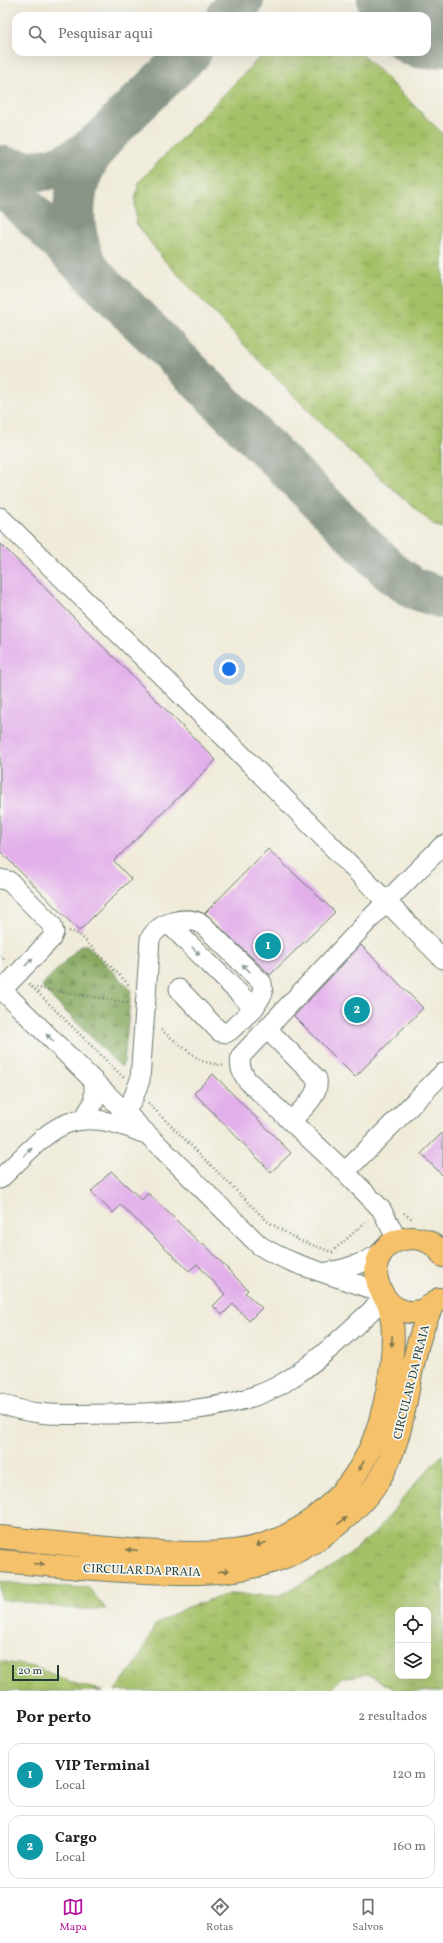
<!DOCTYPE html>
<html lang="pt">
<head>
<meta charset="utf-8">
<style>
  body { margin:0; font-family:Vollkorn,serif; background:#f6f6f6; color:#222 }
  .controls { position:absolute; right:12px; bottom:12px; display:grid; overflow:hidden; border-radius:8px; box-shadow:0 4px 16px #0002 }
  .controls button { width:36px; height:36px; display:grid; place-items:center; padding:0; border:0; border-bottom:1px solid #e0e0e0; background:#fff; color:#222; font:20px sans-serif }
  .scale { position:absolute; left:12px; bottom:10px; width:47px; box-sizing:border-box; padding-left:4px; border:2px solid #1f3d34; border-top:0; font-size:11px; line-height:14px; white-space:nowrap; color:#1f3d34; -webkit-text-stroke:3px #f6f6f2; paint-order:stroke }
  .you { position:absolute; left:229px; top:669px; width:14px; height:14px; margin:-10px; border:3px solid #fff; border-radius:50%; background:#1a73e8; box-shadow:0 0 0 6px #1a73e833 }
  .badge { display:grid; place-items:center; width:26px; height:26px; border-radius:50%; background:#b5179e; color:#fff; font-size:13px; font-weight:700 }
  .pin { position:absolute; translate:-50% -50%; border:2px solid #fff; box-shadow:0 1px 4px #0006 }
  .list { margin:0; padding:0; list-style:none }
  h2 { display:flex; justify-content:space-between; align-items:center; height:52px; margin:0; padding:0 16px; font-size:17px }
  h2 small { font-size:13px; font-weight:400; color:#767676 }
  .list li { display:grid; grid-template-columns:26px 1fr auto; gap:12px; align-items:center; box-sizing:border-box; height:64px; margin:0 8px 8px; padding:0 8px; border:1px solid #e0e0e0; border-radius:12px }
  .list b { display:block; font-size:15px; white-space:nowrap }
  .list p { margin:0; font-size:13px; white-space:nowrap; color:#767676 }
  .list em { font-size:13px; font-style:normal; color:#767676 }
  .icon { flex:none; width:22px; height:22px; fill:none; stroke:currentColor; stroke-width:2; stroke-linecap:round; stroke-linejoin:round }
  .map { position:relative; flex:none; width:443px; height:1691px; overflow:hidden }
  .search { position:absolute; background:#fff; box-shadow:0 4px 16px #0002; left:12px; right:12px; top:12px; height:44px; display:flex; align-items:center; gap:10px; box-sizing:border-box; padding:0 14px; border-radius:12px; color:#767676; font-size:15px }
  .sheet { height:196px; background:#fff }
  nav { display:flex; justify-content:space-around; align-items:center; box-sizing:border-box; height:56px; border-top:1px solid #e0e0e0; background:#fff; font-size:11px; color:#767676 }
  nav a { display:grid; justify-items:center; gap:2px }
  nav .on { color:#b5179e }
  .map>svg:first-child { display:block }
  .grass { fill:url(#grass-tufts); stroke:#627f4e; fill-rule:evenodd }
  .forest { fill:url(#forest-firs); stroke:#527248 }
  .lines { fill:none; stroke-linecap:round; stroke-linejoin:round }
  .taxiway { stroke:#889486; stroke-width:42 }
  .runway { stroke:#889486; stroke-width:106 }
  .building { fill:#e2afea }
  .minor-casing { stroke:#687a6e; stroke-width:21 }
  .highway-casing { stroke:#687a6e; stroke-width:24 }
  .path { stroke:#687a6e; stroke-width:2.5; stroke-dasharray:1 3; stroke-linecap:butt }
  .minor { stroke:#fff; stroke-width:19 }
  .highway { stroke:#f5c16b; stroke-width:22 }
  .oneway { fill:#8f9e9a }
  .oneway2 { fill:#7f784d }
  .labels { text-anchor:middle; stroke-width:3.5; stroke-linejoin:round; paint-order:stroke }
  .street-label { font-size:12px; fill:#1f3d34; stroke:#f6f6f2 }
</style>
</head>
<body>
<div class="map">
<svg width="443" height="1691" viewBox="0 0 443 1691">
  <defs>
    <pattern id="grass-tufts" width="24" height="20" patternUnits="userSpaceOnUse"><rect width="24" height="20" fill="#a5c168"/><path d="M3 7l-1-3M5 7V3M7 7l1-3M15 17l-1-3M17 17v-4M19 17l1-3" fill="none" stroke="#869e56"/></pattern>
    <pattern id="forest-firs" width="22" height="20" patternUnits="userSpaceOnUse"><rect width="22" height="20" fill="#84a75c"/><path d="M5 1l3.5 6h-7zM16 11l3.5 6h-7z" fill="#6b894d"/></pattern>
  </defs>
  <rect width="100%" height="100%" fill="#f6f6f2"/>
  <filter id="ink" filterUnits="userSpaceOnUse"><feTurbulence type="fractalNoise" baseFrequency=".025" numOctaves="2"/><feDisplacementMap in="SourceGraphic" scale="8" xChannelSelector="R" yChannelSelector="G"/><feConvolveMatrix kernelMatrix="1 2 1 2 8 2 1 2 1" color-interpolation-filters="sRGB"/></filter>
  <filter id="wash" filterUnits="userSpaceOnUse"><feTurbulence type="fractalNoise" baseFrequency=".012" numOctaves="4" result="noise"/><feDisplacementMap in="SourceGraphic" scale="16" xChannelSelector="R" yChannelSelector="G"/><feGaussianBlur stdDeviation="0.9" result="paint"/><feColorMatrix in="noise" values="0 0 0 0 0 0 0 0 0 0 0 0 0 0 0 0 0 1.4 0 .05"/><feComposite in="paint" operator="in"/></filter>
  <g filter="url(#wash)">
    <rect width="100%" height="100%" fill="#f0ebd9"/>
    <path class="grass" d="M265,52h95l83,82v394l-8,-2 -89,-78 -79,-79 -104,-110 -27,-36 -1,-24 4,-17z
      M443,1454v237h-45l-31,-17 -26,4 -10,13h-216l23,-30 17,-36 32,-18 42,-13 49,2 51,-27 46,-36 44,-54zM398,1610h30v66h-30z
      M0,1581l25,4 64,3 17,21h-34l-72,-10z
      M0,1661l35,6 41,17 28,7h-104z"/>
    <path class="forest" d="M81,945h6l44,45 -7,72 -2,4h-2l-77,-77 -1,-4z"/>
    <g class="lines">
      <path class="taxiway" d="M227,16l16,-16
        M0,166c36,12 73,1 99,-24
        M0,182l391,390 22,16 30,10
        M90,270c-9,-13 -13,-28 -15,-43 -6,-57 22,-83 59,-120 19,-18 38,-37 57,-55"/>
      <path class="runway" d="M410,0l16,16"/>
    </g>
    <g id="blocks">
      <path class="building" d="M0,543l216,217 -102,101 17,18 -52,52 -79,-80z
        M268,849l67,63 -65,63 -65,-62z
        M361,945l62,63 -68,69 -61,-61z
        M213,1074l78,79 -20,19 -77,-79z
        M443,1132v44l-22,-22z
        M111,1171l31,29 6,-7 54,52 1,-2 45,47 -3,3 17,15 -13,13 -16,-17 -11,11 -9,-9 12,-12 -28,-30 -8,7 -68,-66 -8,8 -22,-21z"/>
    </g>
  </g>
  <g filter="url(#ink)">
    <use href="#blocks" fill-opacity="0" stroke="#687a6e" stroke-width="1"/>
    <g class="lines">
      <g class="minor-casing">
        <path id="minor" d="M0,517l221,217 222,225
          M0,879l9,2 43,44 2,7 -3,7 -49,51
          M0,988l259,257c37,24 81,30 122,48
          M179,989l41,43 6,1 5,-3 23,-22
          M267,1029l50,50c3,17 -16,31 -26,42
          M125,1111l7,-10 8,-21 10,-141c8,-17 36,-24 52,-15l60,59 1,10 -9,15 -85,-84
          M84,1118l10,-16v-21
          M345,1172l98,-99
          M0,1179c53,-51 66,-77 143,-46
          M398,1241l-17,-32 -36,-37 -98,-92c-6,-9 -8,-14 -6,-24l145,-154 57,-57
          M328,1272c21,-3 37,-10 56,-20
          M0,1403c34,15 71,11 108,11 56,-1 127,-2 177,-32 37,-23 68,-55 100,-84"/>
      </g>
      <g class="highway-casing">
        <path id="highway" d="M439,1299c-53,49 -96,-57 -27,-61 13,0 25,7 31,18
          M0,1537c43,5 86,9 129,13 36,3 71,5 106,1 69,-9 127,-64 145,-130 9,-32 19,-86 8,-119
          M0,1561c48,4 96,9 145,11 43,2 87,3 129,-11 22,-7 44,-21 62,-35 20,-16 38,-35 49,-57 22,-43 21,-88 35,-132 3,-11 8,-22 13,-33"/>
      </g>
      <path class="path" d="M69,931l10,3 51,52
        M0,956l6,5
        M29,984l95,94
        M32,987l98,16
        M161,1030l40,31 23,5
        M148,1103l119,118 31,19 34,12 36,-32
        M404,1213l8,6"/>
      <use href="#minor" class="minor"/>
      <use href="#highway" class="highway"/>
    </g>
    <defs><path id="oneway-solid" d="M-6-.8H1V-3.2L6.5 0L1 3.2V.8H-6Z"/></defs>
    <g class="oneway">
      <use href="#oneway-solid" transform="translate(196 951) rotate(45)"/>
      <use href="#oneway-solid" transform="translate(29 962) rotate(-46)"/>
      <use href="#oneway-solid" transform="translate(246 968) rotate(-135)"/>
      <use href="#oneway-solid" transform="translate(50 1038) rotate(-135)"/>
      <use href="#oneway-solid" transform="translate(28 1152) rotate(-44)"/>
    </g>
    <g class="oneway2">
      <use href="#oneway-solid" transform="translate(392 1341) rotate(92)"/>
      <use href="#oneway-solid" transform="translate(361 1466) rotate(123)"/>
      <use href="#oneway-solid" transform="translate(342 1521) rotate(-38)"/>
      <use href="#oneway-solid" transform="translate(261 1544) rotate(163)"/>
      <use href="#oneway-solid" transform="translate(132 1550) rotate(-175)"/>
      <use href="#oneway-solid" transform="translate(39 1564) rotate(5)"/>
      <use href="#oneway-solid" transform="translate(224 1571) rotate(-7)"/>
    </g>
  </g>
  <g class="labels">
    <g class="street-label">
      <text transform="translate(411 1382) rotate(-76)" y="4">CIRCULAR DA PRAIA</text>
      <text transform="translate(142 1570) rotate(2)" y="4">CIRCULAR DA PRAIA</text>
    </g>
  </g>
</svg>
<div class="controls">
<button><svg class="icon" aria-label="locate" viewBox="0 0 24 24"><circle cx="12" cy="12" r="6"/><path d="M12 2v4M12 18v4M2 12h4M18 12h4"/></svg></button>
<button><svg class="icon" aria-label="layers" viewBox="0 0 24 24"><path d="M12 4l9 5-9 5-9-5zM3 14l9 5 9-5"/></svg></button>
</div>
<div class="scale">20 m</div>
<div class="you"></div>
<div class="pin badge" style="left:268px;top:946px;background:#0f9aa8">1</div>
<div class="pin badge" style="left:357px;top:1010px;background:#0f9aa8">2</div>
<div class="search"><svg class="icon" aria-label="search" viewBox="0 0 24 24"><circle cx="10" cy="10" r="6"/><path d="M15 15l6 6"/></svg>Pesquisar aqui</div>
</div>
<section class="sheet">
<h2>Por perto<small>2 resultados</small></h2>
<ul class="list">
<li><span class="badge" style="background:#0f9aa8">1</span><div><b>VIP Terminal</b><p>Local</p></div><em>120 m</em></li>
<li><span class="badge" style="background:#0f9aa8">2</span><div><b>Cargo</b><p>Local</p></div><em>160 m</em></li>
</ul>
</section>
<nav>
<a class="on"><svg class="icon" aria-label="map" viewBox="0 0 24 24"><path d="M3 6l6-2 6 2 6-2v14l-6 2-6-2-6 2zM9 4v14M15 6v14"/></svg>Mapa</a>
<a><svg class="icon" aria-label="directions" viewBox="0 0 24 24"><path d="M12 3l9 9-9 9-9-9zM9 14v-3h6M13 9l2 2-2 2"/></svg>Rotas</a>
<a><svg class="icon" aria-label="saved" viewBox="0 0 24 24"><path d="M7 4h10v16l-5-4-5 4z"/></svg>Salvos</a>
</nav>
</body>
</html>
